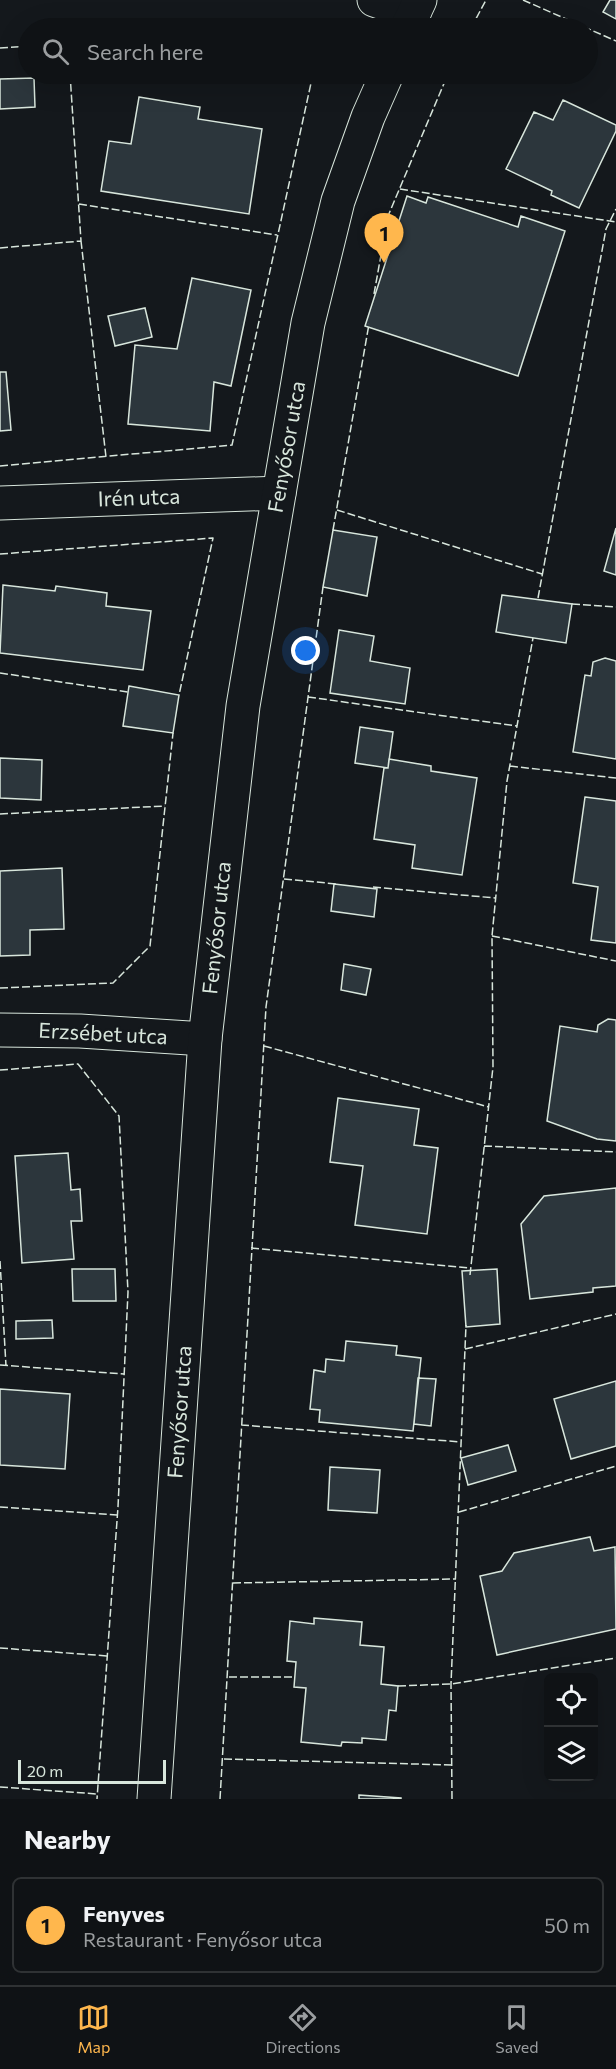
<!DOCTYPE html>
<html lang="en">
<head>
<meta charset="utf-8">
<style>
  body { margin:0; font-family:Commissioner,sans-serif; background:#1d2022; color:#f1f3f6 }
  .controls { position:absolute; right:18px; bottom:18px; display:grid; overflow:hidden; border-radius:9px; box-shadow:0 6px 24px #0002 }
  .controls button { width:54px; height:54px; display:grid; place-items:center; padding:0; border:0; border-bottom:2px solid #2f3234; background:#0f1215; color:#f1f3f6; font:30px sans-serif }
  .scale { position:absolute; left:18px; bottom:15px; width:148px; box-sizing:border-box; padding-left:6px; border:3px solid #d8e6dc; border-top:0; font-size:16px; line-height:21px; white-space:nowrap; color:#d8e6dc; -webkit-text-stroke:4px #14181c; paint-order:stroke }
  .you { position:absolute; left:306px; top:651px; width:21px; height:21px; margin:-15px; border:4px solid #fff; border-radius:50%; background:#1a73e8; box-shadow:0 0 0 9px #1a73e833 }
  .badge { display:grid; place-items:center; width:39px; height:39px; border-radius:50%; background:#ffb74d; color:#111; font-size:20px; font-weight:700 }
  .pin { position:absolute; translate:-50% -50px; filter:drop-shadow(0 2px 3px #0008) }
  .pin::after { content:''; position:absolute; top:32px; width:21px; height:18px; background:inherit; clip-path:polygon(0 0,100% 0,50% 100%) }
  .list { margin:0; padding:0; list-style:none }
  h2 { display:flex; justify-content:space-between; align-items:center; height:78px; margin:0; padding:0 24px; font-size:26px }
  h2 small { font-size:20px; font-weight:400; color:#9b9ea0 }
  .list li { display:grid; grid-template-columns:39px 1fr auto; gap:18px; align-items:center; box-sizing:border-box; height:96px; margin:0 12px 12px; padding:0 12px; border:2px solid #2f3234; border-radius:9px }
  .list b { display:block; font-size:22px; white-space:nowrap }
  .list p { margin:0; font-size:20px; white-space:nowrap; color:#9b9ea0 }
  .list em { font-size:20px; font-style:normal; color:#9b9ea0 }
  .icon { flex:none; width:33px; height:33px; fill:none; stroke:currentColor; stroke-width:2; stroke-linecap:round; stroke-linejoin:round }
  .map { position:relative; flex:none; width:616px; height:1799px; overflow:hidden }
  .search { position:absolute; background:#0f1215; box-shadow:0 6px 24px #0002; left:18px; right:18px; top:18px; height:66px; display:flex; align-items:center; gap:15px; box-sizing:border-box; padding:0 21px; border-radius:33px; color:#9b9ea0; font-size:22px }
  .sheet { height:186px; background:#0f1215 }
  nav { display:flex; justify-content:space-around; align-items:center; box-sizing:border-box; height:84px; border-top:2px solid #2f3234; background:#0f1215; font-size:16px; color:#9b9ea0 }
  nav a { display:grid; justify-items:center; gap:3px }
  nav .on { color:#ffb74d }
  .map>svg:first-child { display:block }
  .building { fill:#2c363c; stroke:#d8e6dc; stroke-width:1.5 }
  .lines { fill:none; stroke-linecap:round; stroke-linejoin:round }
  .minor-casing { stroke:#d8e6dc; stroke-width:35 }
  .tertiary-casing { stroke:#d8e6dc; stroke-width:35 }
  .minor { stroke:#14181c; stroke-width:33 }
  .tertiary { stroke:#14181c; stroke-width:33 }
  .fence { stroke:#d8e6dc; stroke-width:1.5; stroke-dasharray:8 3; stroke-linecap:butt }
  .labels { text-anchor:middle; stroke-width:4.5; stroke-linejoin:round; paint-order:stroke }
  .street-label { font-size:21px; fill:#d8e6dc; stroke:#14181c }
</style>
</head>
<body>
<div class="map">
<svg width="616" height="1799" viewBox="0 0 616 1799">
  <rect width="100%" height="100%" fill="#14181c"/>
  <path class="building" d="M610,0h6v19l-13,-7z
    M34,78l1,29 -35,2v-30z
    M139,97l61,10 -2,12 64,10 -13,85 -148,-23 8,-50 22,3z
    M563,100l53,25v6l-37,77 -28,-13 1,-4 -46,-22 28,-57 19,8z
    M407,196l19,7 2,-6 90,30 3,-11 44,15 -47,145 -153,-50z
    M192,278l59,12 -20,96 -17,-4 -4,49 -82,-7 7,-79 42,4z
    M145,308l7,29 -37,9 -7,-30z
    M0,372h6l5,58 -11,1z
    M616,528v47l-12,-4z
    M333,530l44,7 -10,59 -44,-9z
    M3,585l52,6 1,-5 51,7 -1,13 45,5 -8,59 -143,-17z
    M502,595l70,9 -6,39 -70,-11z
    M339,630l35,6 -4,25 40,7 -5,36 -75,-11z
    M605,658l11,3v98l-43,-7 12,-77 6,1 2,-14z
    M129,686l50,9 -6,38 -50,-7z
    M360,727l33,5 -5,36 -33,-5z
    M0,758l42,2 -1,40 -41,-2z
    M389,759l42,7v5l46,7 -15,97 -50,-7 3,-23 -41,-6 10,-71h4z
    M585,797l31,4v142l-25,-3 7,-53 -25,-4z
    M62,868l2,61 -34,1v25l-30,1v-85z
    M334,884l43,5 -3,28 -43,-6z
    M344,964l27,5 -5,26 -25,-5z
    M608,1019l8,1v121l-19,-2 -50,-18 13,-95 37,6 1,-7z
    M338,1098l81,11 -5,36 24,3 -11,86 -72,-9 8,-59 -33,-4z
    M68,1153l3,37 9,-1 2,32h-11l3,38 -52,4 -7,-107z
    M616,1188v98l-23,2v4l-63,7 -9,-75 23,-28z
    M72,1269h43l1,32h-43z
    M497,1269l3,55 -34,3 -4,-56z
    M52,1320l1,18 -37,1v-18z
    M346,1341l51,5 -1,9 25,3 -8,73 -94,-9 1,-12 -10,-1 4,-39 11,2 1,-13 18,2z
    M418,1378l18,1 -5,47 -17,-2z
    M616,1381v65l-45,13 -17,-60z
    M0,1389l70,5 -5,75 -65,-4z
    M508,1445l8,26 -48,14 -7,-27z
    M330,1467l50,3 -3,43 -49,-3z
    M590,1537l4,14 21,-4 1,82 -119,26 -17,-79 22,-5 12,-18z
    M314,1618l48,4 -2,23 24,2 -3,37 17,2 -2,25 -7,-1 -3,30 -24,-2v5l-20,-1 -1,4 -40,-4 5,-54 -12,-1 2,-25 -9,-1 3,-40 24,3z
    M359,1795l42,3v1h-42z"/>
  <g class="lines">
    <g class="minor-casing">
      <path id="minor" d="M374,0l40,14
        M0,503l279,-10
        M0,1030l80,1 125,8"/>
    </g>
    <g class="tertiary-casing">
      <path id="tertiary" d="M407,28l13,-28
        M154,1799l51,-760 38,-333 65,-383 30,-122 30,-84 19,-43"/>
    </g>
    <use href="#minor" class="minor"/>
    <use href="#tertiary" class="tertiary"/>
    <path class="fence" d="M523,0l93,41
      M471,28l15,-28
      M0,48l28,-2
      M400,189l216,33
      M79,204l198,31
      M81,241l25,216
      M0,248l81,-7 -11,-167
      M374,294l14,-78 60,-142
      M0,466l232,-21 81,-371
      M337,510l205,64
      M333,530l36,-206
      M0,554l213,-16 -34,157
      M538,598l68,-369 10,-20
      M572,604l44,3
      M0,673l128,19
      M308,697l209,29
      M510,766l106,12
      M0,814l165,-8
      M284,879l53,5
      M373,887l122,11
      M492,936l124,25
      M0,988l113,-5 37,-37 23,-213
      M264,1046l225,61
      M0,1070l78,-6 41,52 9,176 -10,215 -21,292
      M484,1146l132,6
      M251,1248l219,20
      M0,1261l6,105
      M470,1275l23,-208 -1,-131 15,-155 26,-143
      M465,1349l151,-35
      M0,1365l124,9
      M241,1425l220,17
      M0,1507l117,8
      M459,1512l157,-46
      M233,1583l223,-4
      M0,1648l108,8
      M229,1677h66
      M398,1686l53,-2 165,-26
      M224,1759l229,6
      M0,1787l97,7
      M220,1799l46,-792 57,-420
      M452,1799l-1,-115 15,-359"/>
  </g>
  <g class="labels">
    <g class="street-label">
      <text transform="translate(287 447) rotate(-80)" y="7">Fenyősor utca</text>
      <text transform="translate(139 498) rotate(-2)" y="7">Irén utca</text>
      <text transform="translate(217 928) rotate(-84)" y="7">Fenyősor utca</text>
      <text transform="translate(103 1034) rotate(3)" y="7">Erzsébet utca</text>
      <text transform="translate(180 1412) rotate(-86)" y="7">Fenyősor utca</text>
    </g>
  </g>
</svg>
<div class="controls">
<button><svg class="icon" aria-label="locate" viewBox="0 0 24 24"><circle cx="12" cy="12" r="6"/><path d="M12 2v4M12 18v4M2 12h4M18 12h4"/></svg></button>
<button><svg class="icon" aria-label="layers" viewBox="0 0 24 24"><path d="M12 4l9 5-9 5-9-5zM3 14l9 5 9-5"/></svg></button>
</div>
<div class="scale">20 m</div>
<div class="you"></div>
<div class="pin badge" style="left:384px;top:263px">1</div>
<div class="search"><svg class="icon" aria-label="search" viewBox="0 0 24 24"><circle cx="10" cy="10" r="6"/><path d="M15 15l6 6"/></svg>Search here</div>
</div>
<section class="sheet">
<h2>Nearby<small></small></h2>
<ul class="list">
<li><span class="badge">1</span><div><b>Fenyves</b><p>Restaurant · Fenyősor utca</p></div><em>50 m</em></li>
</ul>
</section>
<nav>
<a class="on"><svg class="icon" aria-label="map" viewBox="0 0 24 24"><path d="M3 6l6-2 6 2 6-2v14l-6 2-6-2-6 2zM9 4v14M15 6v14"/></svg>Map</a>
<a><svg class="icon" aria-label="directions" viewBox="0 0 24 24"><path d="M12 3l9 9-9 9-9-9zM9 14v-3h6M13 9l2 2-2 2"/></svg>Directions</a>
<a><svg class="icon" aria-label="saved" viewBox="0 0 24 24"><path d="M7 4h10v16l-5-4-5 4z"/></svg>Saved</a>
</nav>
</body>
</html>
